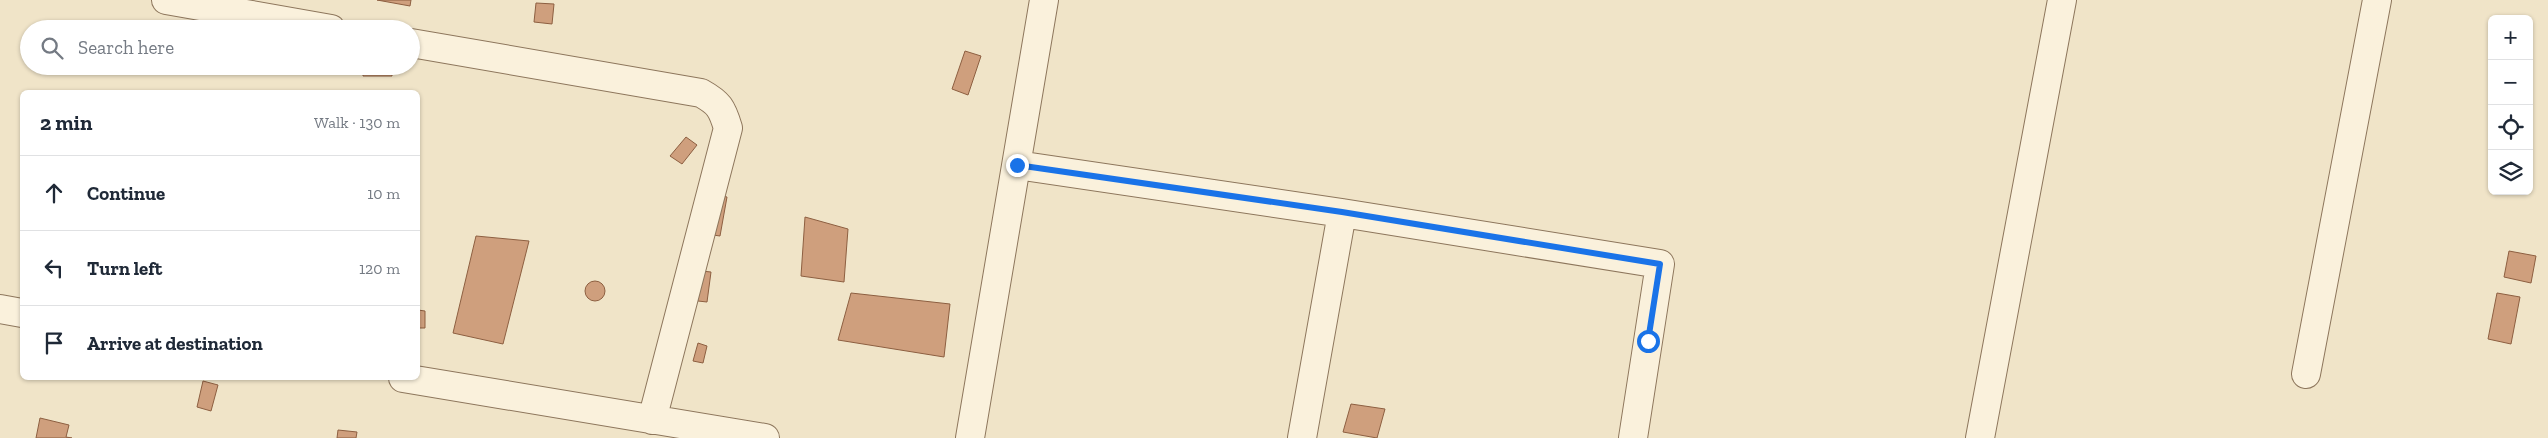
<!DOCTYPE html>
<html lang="en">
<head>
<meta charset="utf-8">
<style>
  body { margin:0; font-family:"Zilla Slab",serif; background:#f2f2f3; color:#1f2937 }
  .controls { position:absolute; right:15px; top:15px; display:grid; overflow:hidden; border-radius:8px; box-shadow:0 1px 4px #0004 }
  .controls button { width:45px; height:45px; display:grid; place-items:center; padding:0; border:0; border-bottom:1px solid #e0e1e3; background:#fff; color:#1f2937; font:25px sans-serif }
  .stop { position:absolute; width:15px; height:15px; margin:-11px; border:4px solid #1a73e8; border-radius:50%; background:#fff }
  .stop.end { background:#1a73e8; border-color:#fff; box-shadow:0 1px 5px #0008 }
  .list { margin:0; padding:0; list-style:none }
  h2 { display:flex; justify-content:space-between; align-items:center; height:65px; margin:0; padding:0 20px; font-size:21px }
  h2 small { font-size:16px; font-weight:400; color:#747a83 }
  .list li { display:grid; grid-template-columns:32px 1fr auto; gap:15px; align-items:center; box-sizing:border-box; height:75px; padding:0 20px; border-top:1px solid #e0e1e3 }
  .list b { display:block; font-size:19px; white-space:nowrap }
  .list em { font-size:16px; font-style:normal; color:#747a83 }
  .icon { flex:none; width:28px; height:28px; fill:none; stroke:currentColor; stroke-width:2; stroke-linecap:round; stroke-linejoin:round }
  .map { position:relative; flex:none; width:2548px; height:438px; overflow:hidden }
  .search { position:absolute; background:#fff; box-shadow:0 1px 4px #0004; left:20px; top:20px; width:400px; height:55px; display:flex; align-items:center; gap:12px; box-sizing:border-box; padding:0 18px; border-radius:28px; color:#747a83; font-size:19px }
  .panel { position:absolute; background:#fff; box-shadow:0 1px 4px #0004; left:20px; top:90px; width:400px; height:290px; border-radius:8px }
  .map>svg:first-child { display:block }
  .building { fill:#cf9f7d; stroke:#8d5f41 }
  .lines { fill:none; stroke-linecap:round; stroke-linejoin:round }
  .minor-casing { stroke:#8d765c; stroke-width:30 }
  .minor { stroke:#faf1dc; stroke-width:28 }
  .route { stroke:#1a73e8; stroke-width:6 }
</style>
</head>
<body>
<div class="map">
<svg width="2548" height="438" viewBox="0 0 2548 438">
  <rect width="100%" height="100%" fill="#f0e4c8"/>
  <path class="building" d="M377,0h34l-1,6z
    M536,3l18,1 -2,20 -18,-2z
    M965,51l16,5 -13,39 -16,-6z
    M363,66h29v10h-29z
    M686,137l11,8 -15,19 -12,-8z
    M713,194l14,3 -7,39 -14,-2z
    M805,217l43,12 -4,53 -43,-6z
    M476,236l53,5 -26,103 -50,-11z
    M2509,251l27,5 -5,27 -27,-6z
    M692,270l19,2 -4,30 -18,-2z
    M585 291a10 10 0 1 1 20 0a10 10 0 1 1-20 0Z
    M851,293l99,11 -6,53 -106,-17z
    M2497,293l23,4 -9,47 -23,-5z
    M418,310l7,1v17h-7z
    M698,343l9,3 -4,17 -10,-2z
    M203,381l15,4 -7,26 -14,-4z
    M1351,404l34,5 -8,29 -34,-6z
    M40,418l29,7 -3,12 6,1h-36z
    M338,430l19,2 -1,6h-19z"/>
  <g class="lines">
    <g class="minor-casing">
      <path id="minor" d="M166,0l165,29
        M411,43l290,50c18,10 21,15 27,35l-76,292
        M1017,165l325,48 318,51 -27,174
        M0,309l22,4
        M2306,374l71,-374
        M403,378l362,60
        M970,438l74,-438
        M1302,438l40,-225
        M1980,438l82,-438"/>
    </g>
    <use href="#minor" class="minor"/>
  </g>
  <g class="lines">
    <path class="route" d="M1017,165l325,47 318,52 -12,77"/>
  </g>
</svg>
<div class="controls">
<button>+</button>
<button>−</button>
<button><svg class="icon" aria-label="locate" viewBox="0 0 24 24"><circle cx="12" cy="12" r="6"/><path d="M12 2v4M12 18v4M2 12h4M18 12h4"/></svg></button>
<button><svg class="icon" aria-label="layers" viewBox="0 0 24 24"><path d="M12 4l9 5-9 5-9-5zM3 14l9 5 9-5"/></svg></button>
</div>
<div class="stop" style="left:1648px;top:341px"></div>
<div class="stop end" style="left:1017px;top:165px"></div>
<div class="search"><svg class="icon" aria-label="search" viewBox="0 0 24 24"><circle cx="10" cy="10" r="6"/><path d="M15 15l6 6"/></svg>Search here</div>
<section class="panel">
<h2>2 min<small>Walk · 130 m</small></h2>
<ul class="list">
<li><svg class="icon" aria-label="ahead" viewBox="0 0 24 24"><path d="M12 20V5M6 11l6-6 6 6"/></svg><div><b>Continue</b></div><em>10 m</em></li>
<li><svg class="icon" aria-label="left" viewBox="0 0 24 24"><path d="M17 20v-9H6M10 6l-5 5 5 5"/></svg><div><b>Turn left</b></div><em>120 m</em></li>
<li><svg class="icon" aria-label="arrive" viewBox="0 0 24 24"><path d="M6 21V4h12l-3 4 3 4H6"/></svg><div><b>Arrive at destination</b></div></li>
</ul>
</section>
</div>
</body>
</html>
